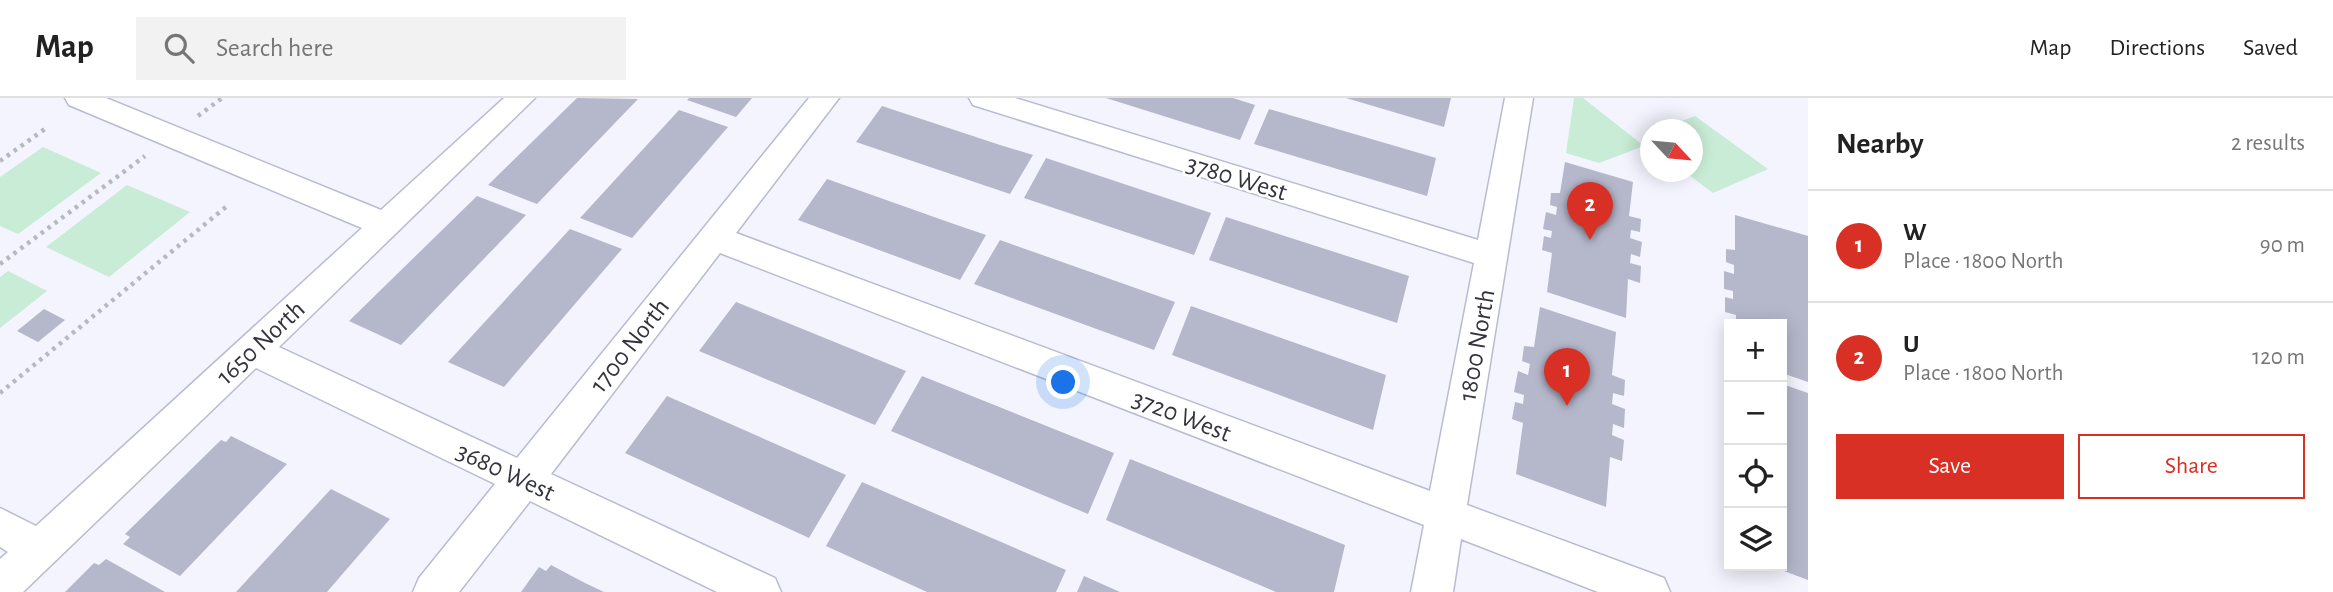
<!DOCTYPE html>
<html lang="en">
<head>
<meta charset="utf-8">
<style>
  body { margin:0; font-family:"Alegreya Sans",sans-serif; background:#f2f2f2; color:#222 }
  .controls { position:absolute; right:21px; bottom:21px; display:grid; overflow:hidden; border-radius:0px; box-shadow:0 4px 18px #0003 }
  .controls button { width:63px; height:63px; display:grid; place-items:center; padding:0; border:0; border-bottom:2px solid #e0e0e0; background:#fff; color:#222; font:35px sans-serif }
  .compass { position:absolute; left:1640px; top:21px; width:63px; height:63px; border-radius:50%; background:#fff; box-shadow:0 4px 18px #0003; rotate:116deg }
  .you { position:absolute; left:1064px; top:285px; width:24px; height:24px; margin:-18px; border:5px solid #fff; border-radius:50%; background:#1a73e8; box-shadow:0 0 0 10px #1a73e833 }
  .badge { display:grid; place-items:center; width:46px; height:46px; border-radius:50%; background:#d93025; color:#fff; font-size:23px; font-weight:700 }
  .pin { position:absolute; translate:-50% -58px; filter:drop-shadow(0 2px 4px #0008) }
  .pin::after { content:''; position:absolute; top:37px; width:24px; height:21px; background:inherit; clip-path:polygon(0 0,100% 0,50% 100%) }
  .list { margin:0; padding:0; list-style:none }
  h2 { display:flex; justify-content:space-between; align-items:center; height:91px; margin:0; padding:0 28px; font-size:30px }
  h2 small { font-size:23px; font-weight:400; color:#767676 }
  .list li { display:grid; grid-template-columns:46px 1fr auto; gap:21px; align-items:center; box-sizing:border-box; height:112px; padding:0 28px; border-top:2px solid #e0e0e0 }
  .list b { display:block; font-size:26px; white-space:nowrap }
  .list p { margin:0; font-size:23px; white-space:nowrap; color:#767676 }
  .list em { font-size:23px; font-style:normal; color:#767676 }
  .actions { display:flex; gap:14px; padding:21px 28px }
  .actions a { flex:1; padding:16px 0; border:2px solid #d93025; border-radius:0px; text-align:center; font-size:24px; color:#d93025 }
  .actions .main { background:#d93025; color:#fff }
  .icon { flex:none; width:38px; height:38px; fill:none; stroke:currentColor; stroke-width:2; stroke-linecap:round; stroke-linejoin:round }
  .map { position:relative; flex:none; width:1808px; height:494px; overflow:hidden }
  header { display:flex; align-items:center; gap:42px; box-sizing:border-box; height:98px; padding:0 35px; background:#fff; border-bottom:2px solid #e0e0e0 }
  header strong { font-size:33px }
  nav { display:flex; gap:38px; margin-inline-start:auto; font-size:24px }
  .search { width:490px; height:63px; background:#f2f2f2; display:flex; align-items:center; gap:18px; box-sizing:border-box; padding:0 24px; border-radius:0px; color:#767676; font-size:26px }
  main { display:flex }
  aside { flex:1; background:#fff }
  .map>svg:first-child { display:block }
  .green { fill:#c8ecd5 }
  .building { fill:#b5b7cb }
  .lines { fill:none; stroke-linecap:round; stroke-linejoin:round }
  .street-casing { stroke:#b9bbd0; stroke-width:3 }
  .path { stroke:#b7b8c1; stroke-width:4.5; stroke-dasharray:3.5 5; stroke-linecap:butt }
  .street { fill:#fff; fill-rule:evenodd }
  .labels { text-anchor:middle; stroke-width:5; stroke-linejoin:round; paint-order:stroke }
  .street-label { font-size:26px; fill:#33343c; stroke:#fff }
</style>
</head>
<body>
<header>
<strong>Map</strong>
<div class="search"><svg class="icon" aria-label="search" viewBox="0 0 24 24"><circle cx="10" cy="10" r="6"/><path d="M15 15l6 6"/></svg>Search here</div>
<nav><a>Map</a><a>Directions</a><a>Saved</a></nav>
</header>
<main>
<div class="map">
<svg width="1808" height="494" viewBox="0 0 1808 494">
  <rect width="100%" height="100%" fill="#f3f4fd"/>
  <path class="green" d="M1574,0h9l61,48 -45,17 -33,-10z
    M1695,18l73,53 -55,24 -28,-21h7v-42l-31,-1z
    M43,49l58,26 -83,61 -18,-8v-49z
    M127,87l63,27 -81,65 -63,-30z
    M8,173l39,20 -47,37v-51z"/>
  <path class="building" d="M577,0l61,1 -101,105 -49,-19z
    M689,0h63l-16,19 -49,-17z
    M1106,0h127l22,7 -15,35z
    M1346,0h105l-7,29z
    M882,8l118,39 33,10 -23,39 -154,-52z
    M1269,11l167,49 -9,38 -173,-52z
    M679,12l49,17 -96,111 -52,-20z
    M1046,60l165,55 -17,42 -170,-57z
    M1565,64l68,20 -4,34 12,3 -1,13 -9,-2 -1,8 12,4 -2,15 -9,-3 -1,9 11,3 -1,17 -12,-4 -2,39 -79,-26 5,-39 -10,-3 2,-14 7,2 1,-7 -9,-2 3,-17 10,3 1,-8 -7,-2 1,-12h9z
    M827,81l124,44 35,12 -26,45 -162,-60z
    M477,98l49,19 -125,130 -52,-24z
    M1735,117l73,21v146l-26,-9v-49h-46v-9l-11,-3v-15l8,2v-8l-9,-2v-18l10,3v-9l-8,-3v-13l9,1z
    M1226,119l183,59 -12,47 -188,-63z
    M570,131l52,20 -118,138 -56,-25z
    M1000,142l175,62 -21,48 -180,-66z
    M736,204l170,69 -31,54 -176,-74z
    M1191,208l195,69 -13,55 -201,-75z
    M1540,209l76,25 -4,43 13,5 -1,16 -11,-3 -1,11 13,5 -1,19 -11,-4 -1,11 12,5 -2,21 -12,-4 -4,50 -90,-33 7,-51 -11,-4 3,-17 8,2 1,-9 -10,-3 4,-21 10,4 2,-11 -8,-3 2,-15 10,1z
    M44,211l21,11 -27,22 -21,-11z
    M922,278l192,77 -26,61 -197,-83z
    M1782,286l26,9v187l-37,-14h11z
    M667,298l179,79 -37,63 -184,-85z
    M231,338l56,28 -107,112 -57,-32 7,-7 -5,-3 96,-94 5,2z
    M1130,361l215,86 -11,47h-58l-170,-72z
    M862,384l204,88 -10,22h-129l-101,-46z
    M331,391l59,30 -63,73h-91z
    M106,461l59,33h-100l29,-29 5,2z
    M551,467l34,18 19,9h-83l18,-25 7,4z
    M1084,478l36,16h-43z"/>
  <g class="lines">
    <g class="street-casing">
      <path id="street" d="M65,0h41l275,112 123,-112h31l-256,249 238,111 292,-360h30l-103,135 694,258 44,-228 -501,-158 -4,-7h46l463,142 27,-142h28l-66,407 197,73 6,14h-72l-137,-53 -8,53h-42l13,-67 -704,-272 -169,221 224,104 6,14h-64l-187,-91 -71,91h-46l6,-14 76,-94 -239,-116 -233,224h-23v-33l8,-7 -8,-5v-39l36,18 326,-298 -293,-123z"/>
    </g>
    <path class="path" d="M198,18l24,-18
      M0,63l45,-32
      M0,166l145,-108
      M0,295l227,-187"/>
    <use href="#street" class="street"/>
  </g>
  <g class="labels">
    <g class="street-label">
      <text transform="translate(1237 79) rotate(17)" y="9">3780 West</text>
      <text transform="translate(260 244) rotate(-43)" y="9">1650 North</text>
      <text transform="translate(629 247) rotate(-52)" y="9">1700 North</text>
      <text transform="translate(1476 247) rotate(-80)" y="9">1800 North</text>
      <text transform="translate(1182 317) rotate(21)" y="9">3720 West</text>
      <text transform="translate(506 373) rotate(25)" y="9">3680 West</text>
    </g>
  </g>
</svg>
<div class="controls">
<button>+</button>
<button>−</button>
<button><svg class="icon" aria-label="locate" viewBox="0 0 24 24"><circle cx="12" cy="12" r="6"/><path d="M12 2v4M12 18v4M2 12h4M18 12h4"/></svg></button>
<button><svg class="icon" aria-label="layers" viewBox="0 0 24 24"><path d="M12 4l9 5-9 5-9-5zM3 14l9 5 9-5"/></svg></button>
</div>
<svg class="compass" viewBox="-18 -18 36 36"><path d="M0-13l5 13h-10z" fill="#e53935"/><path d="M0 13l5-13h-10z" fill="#767676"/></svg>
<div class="you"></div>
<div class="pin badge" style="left:1567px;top:308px">1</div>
<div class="pin badge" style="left:1590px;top:142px">2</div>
</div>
<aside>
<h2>Nearby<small>2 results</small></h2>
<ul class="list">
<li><span class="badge">1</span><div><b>W</b><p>Place · 1800 North</p></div><em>90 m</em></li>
<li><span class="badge">2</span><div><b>U</b><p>Place · 1800 North</p></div><em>120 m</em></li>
</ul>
<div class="actions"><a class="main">Save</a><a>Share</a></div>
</aside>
</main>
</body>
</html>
